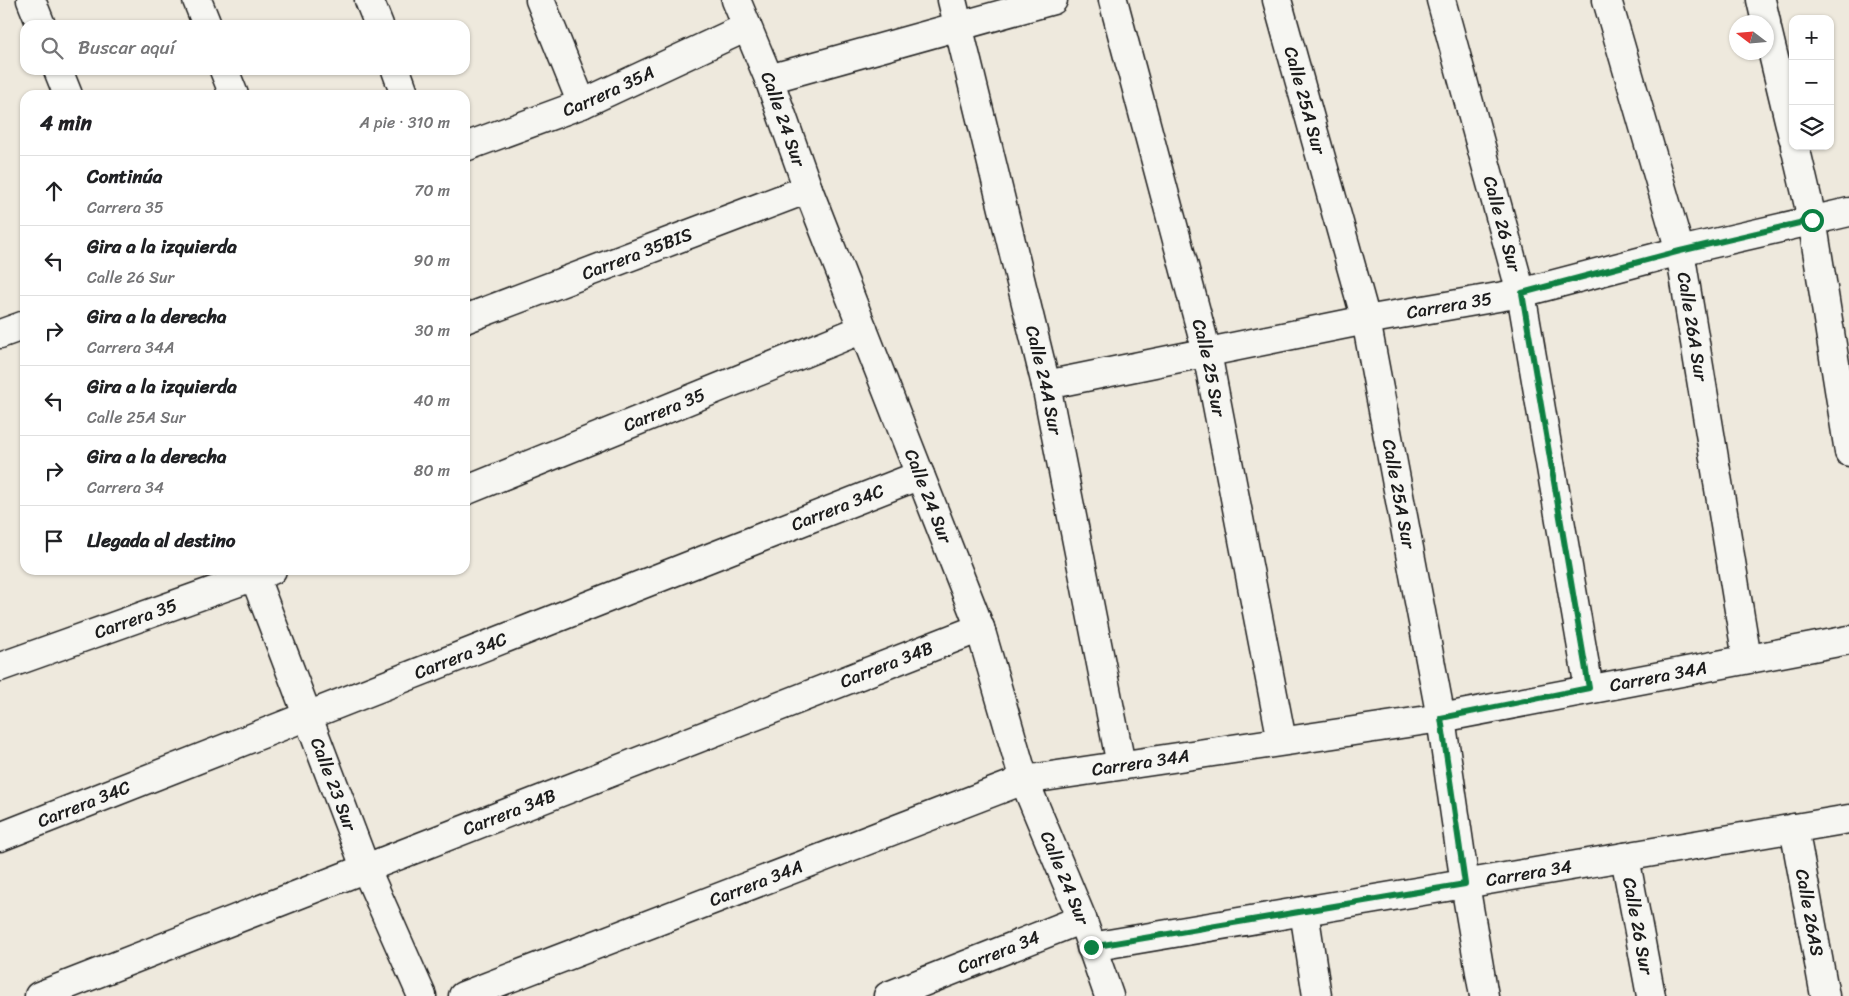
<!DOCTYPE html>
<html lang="es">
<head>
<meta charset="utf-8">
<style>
  body { margin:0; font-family:Sriracha,sans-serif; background:#f2f2f2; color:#202124 }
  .controls { position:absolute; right:15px; top:15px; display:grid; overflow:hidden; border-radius:10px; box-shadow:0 1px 4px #0004 }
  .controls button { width:45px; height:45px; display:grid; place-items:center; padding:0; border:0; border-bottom:1px solid #e0e0e0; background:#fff; color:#202124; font:25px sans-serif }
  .compass { position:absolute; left:1729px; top:15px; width:45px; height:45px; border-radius:50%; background:#fff; box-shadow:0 1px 4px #0004; rotate:286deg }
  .stop { position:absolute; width:15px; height:15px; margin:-11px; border:4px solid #0b8043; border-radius:50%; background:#fff }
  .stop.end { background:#0b8043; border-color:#fff; box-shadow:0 1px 5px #0008 }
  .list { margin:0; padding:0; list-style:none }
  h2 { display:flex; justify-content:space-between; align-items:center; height:65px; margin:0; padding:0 20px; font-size:21px }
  h2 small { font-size:16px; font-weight:400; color:#757577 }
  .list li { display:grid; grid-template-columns:32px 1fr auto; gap:15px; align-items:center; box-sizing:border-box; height:70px; padding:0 20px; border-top:1px solid #e0e0e0 }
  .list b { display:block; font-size:19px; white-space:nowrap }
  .list p { margin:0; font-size:16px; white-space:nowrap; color:#757577 }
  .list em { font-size:16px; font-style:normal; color:#757577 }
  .icon { flex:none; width:28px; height:28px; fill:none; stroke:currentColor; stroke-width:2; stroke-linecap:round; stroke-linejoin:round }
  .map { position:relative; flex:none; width:1849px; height:996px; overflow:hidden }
  .search { position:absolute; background:#fff; box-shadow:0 1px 4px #0004; left:20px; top:20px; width:450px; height:55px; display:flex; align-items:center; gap:12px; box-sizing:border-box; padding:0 18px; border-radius:15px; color:#757577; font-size:19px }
  .panel { position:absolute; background:#fff; box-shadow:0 1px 4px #0004; left:20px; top:90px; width:450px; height:485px; border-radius:15px }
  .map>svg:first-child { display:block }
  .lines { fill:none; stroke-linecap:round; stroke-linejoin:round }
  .minor-casing { stroke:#1c1c1c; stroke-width:31 }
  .minor { stroke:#f6f6f2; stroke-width:28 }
  .route { stroke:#0b8043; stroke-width:6 }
  .labels { text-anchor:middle; stroke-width:4; stroke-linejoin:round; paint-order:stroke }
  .street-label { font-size:18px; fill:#1c1c1c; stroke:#f6f6f2 }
</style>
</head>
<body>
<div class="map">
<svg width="1849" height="996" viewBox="0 0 1849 996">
  <rect width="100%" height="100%" fill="#eee9dd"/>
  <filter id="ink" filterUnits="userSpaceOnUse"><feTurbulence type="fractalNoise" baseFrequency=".02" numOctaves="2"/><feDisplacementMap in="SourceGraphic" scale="10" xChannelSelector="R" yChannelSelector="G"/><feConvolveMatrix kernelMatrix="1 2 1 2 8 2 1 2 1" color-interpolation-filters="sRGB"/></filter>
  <g filter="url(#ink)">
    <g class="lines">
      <g class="minor-casing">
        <g id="minor">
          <path d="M31,0l10,25"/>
          <path d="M197,0l10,25"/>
          <path d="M369,0l10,25"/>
          <path d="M540,0l42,104"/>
          <path id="s1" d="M736,0l33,79 39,110 172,439 44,152 58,139 27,77"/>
          <path id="s2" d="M952,0l94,385 75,380"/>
          <path id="s3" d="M1113,0l94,353 75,388"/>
          <path id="s4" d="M1277,0l89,320 75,398 24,166 19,112"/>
          <path id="s5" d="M1441,0l80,293 68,396"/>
          <path id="s6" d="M1607,0l73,251 67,408"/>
          <path d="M1761,0l5,22"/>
          <path d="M1766,25l27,112"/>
          <path d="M58,70l10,25"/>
          <path d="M224,70l10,25"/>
          <path d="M396,70l9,25"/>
          <path d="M769,79l284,-79"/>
          <path d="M1795,146l17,73 37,233"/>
          <path id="s7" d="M465,147l117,-43 165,-77"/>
          <path id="s8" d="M465,319l343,-130"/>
          <path d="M0,334l25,-9"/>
          <path id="s9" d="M1046,385l320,-65 155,-27 159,-42 169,-39"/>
          <path id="s10" d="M465,491l398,-162"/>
          <path id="s11" d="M252,570l113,297 57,129"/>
          <path id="s12" d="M0,667l272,-97"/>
          <path id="s13" d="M1794,828l31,168"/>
          <path id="s14" d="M0,837l920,-362"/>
          <path id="s15" d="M1625,857l26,139"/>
          <path d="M1304,911l13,85"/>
          <path id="s16" d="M1091,947l758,-128"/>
          <path id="s17" d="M39,996l941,-368"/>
          <path id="s18" d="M463,996l561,-216 417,-62 408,-78"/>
          <path id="s19" d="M888,996l194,-77"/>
        </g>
      </g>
      <use href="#minor" class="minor"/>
    </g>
  </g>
  <g class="lines" filter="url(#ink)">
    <path class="route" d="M1091,947l374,-63 -24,-166 148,-30 -67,-395 158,-42 132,-31"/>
  </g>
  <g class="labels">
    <g class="street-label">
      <text dy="6" stroke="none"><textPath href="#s7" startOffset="154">Carrera 35A</textPath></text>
      <text dy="6" stroke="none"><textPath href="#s4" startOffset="104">Calle 25A Sur</textPath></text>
      <text dy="6" stroke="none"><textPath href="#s1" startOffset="128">Calle 24 Sur</textPath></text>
      <text dy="6" stroke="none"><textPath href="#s5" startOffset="232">Calle 26 Sur</textPath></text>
      <text dy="6" stroke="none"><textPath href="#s8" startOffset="184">Carrera 35BIS</textPath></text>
      <text dy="6" stroke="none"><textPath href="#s9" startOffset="411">Carrera 35</textPath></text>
      <text dy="6" stroke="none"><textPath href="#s6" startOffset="338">Calle 26A Sur</textPath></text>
      <text dy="6" stroke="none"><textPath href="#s3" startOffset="380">Calle 25 Sur</textPath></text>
      <text dy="6" stroke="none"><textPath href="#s2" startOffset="391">Calle 24A Sur</textPath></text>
      <text dy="6" stroke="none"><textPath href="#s10" startOffset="215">Carrera 35</textPath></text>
      <text dy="6" stroke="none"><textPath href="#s4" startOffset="509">Calle 25A Sur</textPath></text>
      <text dy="6" stroke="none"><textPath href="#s1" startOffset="532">Calle 24 Sur</textPath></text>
      <text dy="6" stroke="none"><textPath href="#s14" startOffset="900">Carrera 34C</textPath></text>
      <text dy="6" stroke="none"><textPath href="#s12" startOffset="144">Carrera 35</textPath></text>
      <text dy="6" stroke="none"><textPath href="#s14" startOffset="495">Carrera 34C</textPath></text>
      <text dy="6" stroke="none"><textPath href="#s17" startOffset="910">Carrera 34B</textPath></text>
      <text dy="6" stroke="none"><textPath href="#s18" startOffset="1244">Carrera 34A</textPath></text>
      <text dy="6" stroke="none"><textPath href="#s18" startOffset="719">Carrera 34A</textPath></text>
      <text dy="6" stroke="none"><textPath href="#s11" startOffset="229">Calle 23 Sur</textPath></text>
      <text dy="6" stroke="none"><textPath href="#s14" startOffset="90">Carrera 34C</textPath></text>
      <text dy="6" stroke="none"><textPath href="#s17" startOffset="505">Carrera 34B</textPath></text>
      <text dy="6" stroke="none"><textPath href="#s16" startOffset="444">Carrera 34</textPath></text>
      <text dy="6" stroke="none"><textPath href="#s1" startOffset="938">Calle 24 Sur</textPath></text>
      <text dy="6" stroke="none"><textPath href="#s18" startOffset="314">Carrera 34A</textPath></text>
      <text dy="6" stroke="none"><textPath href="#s13" startOffset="86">Calle 26AS</textPath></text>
      <text dy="6" stroke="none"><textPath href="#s15" startOffset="70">Calle 26 Sur</textPath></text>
      <text dy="6" stroke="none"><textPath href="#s19" startOffset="119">Carrera 34</textPath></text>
    </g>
  </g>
</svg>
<div class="controls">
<button>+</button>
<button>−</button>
<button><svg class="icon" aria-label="layers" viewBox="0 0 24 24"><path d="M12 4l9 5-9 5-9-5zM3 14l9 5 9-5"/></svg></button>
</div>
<svg class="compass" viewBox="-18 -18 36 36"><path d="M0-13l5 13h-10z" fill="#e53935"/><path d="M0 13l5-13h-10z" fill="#757577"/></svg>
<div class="stop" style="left:1812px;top:220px"></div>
<div class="stop end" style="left:1091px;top:947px"></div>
<div class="search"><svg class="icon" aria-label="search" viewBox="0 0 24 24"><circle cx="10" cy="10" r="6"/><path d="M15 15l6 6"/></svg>Buscar aquí</div>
<section class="panel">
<h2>4 min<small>A pie · 310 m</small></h2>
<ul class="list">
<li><svg class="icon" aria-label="ahead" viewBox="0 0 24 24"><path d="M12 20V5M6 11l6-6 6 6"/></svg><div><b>Continúa</b><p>Carrera 35</p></div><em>70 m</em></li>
<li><svg class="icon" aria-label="left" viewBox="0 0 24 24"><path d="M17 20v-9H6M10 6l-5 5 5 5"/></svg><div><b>Gira a la izquierda</b><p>Calle 26 Sur</p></div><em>90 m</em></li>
<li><svg class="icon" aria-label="right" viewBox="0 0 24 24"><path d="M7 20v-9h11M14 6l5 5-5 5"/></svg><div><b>Gira a la derecha</b><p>Carrera 34A</p></div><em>30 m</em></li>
<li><svg class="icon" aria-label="left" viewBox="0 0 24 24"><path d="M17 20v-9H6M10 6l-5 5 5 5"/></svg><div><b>Gira a la izquierda</b><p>Calle 25A Sur</p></div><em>40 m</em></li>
<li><svg class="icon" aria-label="right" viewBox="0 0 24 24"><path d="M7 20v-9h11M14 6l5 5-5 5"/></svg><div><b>Gira a la derecha</b><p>Carrera 34</p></div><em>80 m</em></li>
<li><svg class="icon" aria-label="arrive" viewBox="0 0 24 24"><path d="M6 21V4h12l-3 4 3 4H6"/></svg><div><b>Llegada al destino</b></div></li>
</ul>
</section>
</div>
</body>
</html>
